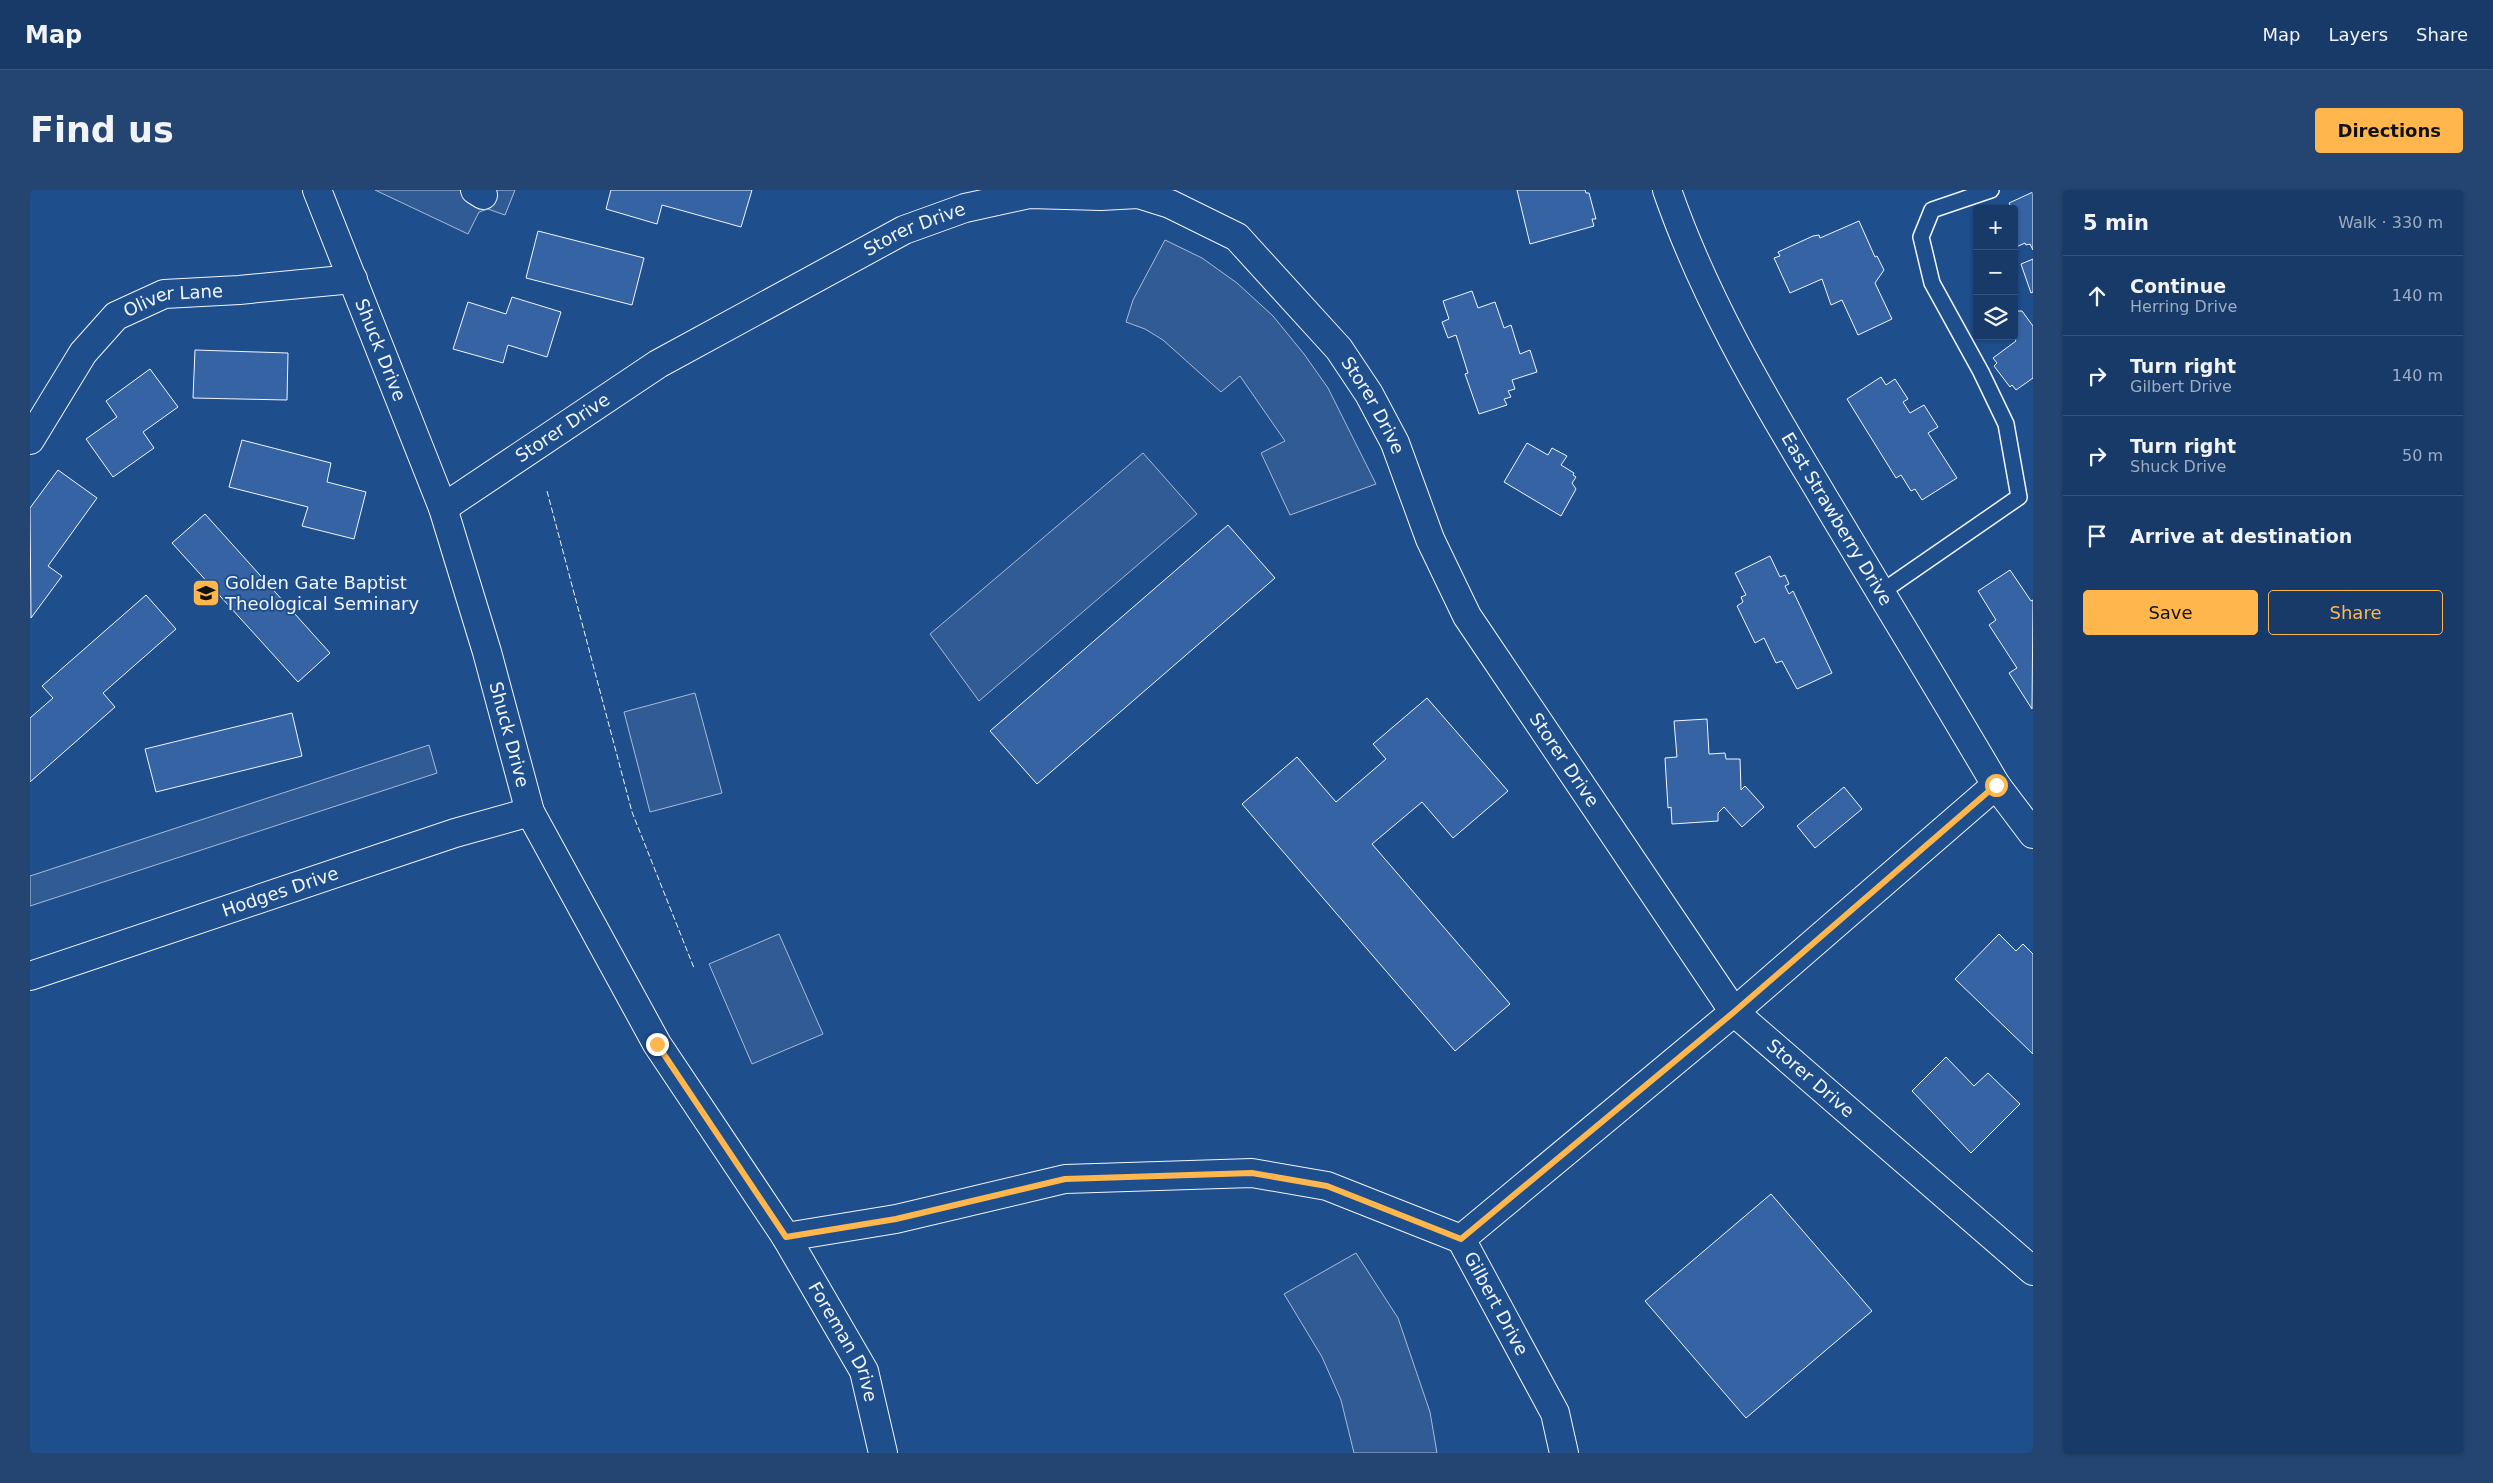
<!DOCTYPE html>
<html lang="en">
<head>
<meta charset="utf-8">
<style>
  body { margin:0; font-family:"DejaVu Sans",sans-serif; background:#244571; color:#f1f3f6 }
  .controls { position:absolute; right:15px; top:15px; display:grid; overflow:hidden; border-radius:5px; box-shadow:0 1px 4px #0004 }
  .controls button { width:45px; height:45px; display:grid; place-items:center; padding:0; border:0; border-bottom:1px solid #36547d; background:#173a69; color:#f1f3f6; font:25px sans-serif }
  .stop { position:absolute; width:15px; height:15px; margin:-11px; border:4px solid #ffb74d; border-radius:50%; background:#fff }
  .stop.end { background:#ffb74d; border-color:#fff; box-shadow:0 1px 5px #0008 }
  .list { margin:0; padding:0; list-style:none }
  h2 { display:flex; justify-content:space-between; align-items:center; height:65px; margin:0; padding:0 20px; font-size:21px }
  h2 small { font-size:16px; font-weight:400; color:#9eadc0 }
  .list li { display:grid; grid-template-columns:32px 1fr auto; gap:15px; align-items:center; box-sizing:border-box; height:80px; padding:0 20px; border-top:1px solid #36547d }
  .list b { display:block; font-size:19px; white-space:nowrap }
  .list p { margin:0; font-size:16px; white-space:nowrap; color:#9eadc0 }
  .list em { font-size:16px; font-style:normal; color:#9eadc0 }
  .actions { display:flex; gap:10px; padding:15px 20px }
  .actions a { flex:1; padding:11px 0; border:1px solid #ffb74d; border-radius:5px; text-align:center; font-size:18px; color:#ffb74d }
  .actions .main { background:#ffb74d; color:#111 }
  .icon { flex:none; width:28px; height:28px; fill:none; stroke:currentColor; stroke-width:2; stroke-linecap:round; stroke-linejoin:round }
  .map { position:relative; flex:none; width:2003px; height:1263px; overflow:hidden; border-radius:5px }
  header { display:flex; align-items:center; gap:30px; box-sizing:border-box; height:70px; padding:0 25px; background:#173a69; border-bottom:1px solid #36547d }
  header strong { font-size:24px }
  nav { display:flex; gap:28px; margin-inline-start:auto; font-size:18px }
  .intro { display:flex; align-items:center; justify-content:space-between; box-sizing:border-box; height:120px; padding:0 30px }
  h1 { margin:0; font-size:35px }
  .button { padding:12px 22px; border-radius:5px; background:#ffb74d; color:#111; font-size:18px; font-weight:700 }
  main { display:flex; gap:30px; padding:0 30px }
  aside { flex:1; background:#173a69; border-radius:5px; box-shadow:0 1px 4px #0004 }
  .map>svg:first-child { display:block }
  .built { fill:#305b95; stroke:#a8bbd7 }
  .building { fill:#3563a3; stroke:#f2f6ff }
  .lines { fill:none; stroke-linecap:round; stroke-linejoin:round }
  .lane-casing { stroke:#f2f6ff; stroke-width:18 }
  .street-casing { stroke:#f2f6ff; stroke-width:30 }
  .secondary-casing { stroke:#f2f6ff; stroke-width:30 }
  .lane { stroke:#1f4e8c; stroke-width:15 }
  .street { stroke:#1f4e8c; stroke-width:28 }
  .secondary { stroke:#1f4e8c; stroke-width:28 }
  .fence { stroke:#f2f6ff; stroke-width:1; stroke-dasharray:6 2.5; stroke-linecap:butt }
  .route { stroke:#ffb74d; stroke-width:6 }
  .labels { text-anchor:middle; stroke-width:4; stroke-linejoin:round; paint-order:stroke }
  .street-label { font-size:18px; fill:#f2f6ff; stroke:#1f4e8c }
  .poi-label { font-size:18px; fill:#f2f6ff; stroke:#1f4e8c; text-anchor:start }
</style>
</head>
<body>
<header>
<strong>Map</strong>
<nav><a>Map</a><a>Layers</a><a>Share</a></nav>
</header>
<div class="intro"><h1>Find us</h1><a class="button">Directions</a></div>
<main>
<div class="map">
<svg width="2003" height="1263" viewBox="0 0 2003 1263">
  <rect width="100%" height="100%" fill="#1f4e8c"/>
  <path class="built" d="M345,0h140l-10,25 -17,-6 -9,3 -11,22z
    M1135,50l37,18 35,25 36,33 31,38 24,34 48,96 -86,31 -29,-62 24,-12 -45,-65 -19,16 -58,-52 -18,-11 -19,-7 7,-22z
    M1113,263l54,61 -218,187 -49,-67z
    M665,503l27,100 -72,19 -26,-100z
    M399,555l8,28 -407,133v-30z
    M749,744l44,100 -71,30 -43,-100z
    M1326,1063l42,65 32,94 7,41h-83l-13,-53 -19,-43 -38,-63z"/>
  <path class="building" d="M581,0h141l-11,37 -79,-22 -5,19 -51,-15z
    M1487,0h68l1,3h3l7,26h-4l2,7 -64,18z
    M2003,2v58l-3,-6 -4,1 -1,-2 -11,5v-39h-6l3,-2 -2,-4z
    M1829,31l16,36 2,-1 7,14 -9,13 17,36 -34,16 -16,-35 -11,5 -9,-26 -32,14 -16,-35 6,-2 -2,-4 35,-16 6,-1 1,3z
    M508,41l106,27 -12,47 -106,-27z
    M2003,69v33l-2,1 -10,-29z
    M1442,101l6,17 17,-6 9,26 7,-3 9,29 10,-4 7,22 -25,8 3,9 -7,2 3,6 -7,2 3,6 -28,9 -14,-40 3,-1 -12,-38 -8,3 -6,-16 7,-3 -6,-18z
    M482,107l49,15 -14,45 -39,-12 -5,18 -50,-14 15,-47 38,12z
    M1984,121h8l11,15v52l-17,12 -4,-5 -2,2 -16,-21 3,-3 -4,-5 23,-17 -3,-5z
    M165,160l93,3 -1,47 -94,-2z
    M120,179l28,38 -35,25 11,16 -41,29 -27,-38 31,-22 -11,-16z
    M1851,187l5,8 9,-6 13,20 -5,3 7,11 14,-8 14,22 -10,6 29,45 -35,22 -7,-11 -4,2 -10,-16 -5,3 -49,-79z
    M212,250l89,23 -4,19 39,10 -12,47 -52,-13 6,-19 -79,-20z
    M1497,253l21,12 4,-7 15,8 -6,9 13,8 -1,2 3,2 -4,6 4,6 -15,27 -57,-34z
    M28,280l39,28 -49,68 14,10 -31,42 -1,-110z
    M175,324l125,139 -32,29 -126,-139z
    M1198,335l47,53 -238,206 -47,-53z
    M1740,366l10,21 5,-2 4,9 -4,2 4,8 4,-3 39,82 -35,16 -15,-28 -6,2 -12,-25 -9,5 -18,-37 6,-4 -2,-5 5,-2 -11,-22z
    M1980,380l21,31 2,-1 -1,109 -23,-36 8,-5 -28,-43 7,-5 -18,-29z
    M116,405l30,34 -73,64 12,14 -85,75v-64l23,-20 -11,-12z
    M1397,508l81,93 -55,47 -31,-36 -50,42 138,160 -55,47 -213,-247 55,-47 39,45 50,-43 -13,-15z
    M262,523l10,43 -146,36 -11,-43z
    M1677,529l2,35 16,-1 1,6h14l1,31 4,-4 19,21 -22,20 -18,-20 -6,6v8l-46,3 -1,-17 -3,1 -3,-50 12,-1 -3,-36z
    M1814,597l18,22 -47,39 -18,-22z
    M1969,744l17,17 7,-7 10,10v100l-78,-75z
    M1916,867l28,29 14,-13 32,31 -49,49 -59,-62z
    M1741,1004l101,117 -126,107 -101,-117z"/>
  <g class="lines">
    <g class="lane-casing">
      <path id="lane" d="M1850,403l139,-96 -13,-73 -25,-52 -49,-89 -11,-46 11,-27 59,-20"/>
    </g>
    <g class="street-casing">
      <g id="street">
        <path id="s1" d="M287,0l126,318 44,144 43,160 127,232 129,193 78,134 19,82"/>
        <path d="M445,0l8,5"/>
        <path id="s2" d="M0,250l53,-87 33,-37 48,-22 75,-4 114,-11"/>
        <path id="s3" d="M413,318l215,-144 246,-134 61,-22 64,-14 72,2 37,-2 32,10 67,33 102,112 30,45 26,49 35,96 37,77 267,396 299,259"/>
        <path id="s4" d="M0,786l425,-143 75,-21"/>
        <path id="s5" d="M756,1047l110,-18 169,-40 187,-6 75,13 134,53 94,174 9,40"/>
        <path d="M1431,1049l273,-227 262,-227"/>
      </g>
    </g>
    <g class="secondary-casing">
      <g id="secondary">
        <path id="s6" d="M1637,0c36,104 91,199 148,293 60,101 122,201 181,302l37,49"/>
      </g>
    </g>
    <use href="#lane" class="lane"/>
    <use href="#street" class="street"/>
    <use href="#secondary" class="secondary"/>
    <path class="fence" d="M517,301l85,321 62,156"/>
  </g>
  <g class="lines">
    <path class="route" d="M627,854l129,193 110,-18 169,-40 187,-6 75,13 134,53 273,-227 262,-227"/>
  </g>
  <defs>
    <g id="university-square" transform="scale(1.4375)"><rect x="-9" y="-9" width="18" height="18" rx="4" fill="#ffb74d" stroke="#1f4e8c"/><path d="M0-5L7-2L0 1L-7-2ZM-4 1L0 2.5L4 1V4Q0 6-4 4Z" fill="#111"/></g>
  </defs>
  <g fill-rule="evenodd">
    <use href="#university-square" x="176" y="403"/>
  </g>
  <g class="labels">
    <g class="street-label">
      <text dy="6" stroke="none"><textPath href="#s3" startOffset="549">Storer Drive</textPath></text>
      <text dy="6" stroke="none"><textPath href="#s2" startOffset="212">Oliver Lane</textPath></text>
      <text dy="6" stroke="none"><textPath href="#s1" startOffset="172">Shuck Drive</textPath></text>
      <text dy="6" stroke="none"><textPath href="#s3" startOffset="1104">Storer Drive</textPath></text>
      <text dy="6" stroke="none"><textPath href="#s3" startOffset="144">Storer Drive</textPath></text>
      <text dy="6" stroke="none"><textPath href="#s6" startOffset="371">East Strawberry Drive</textPath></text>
      <text dy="6" stroke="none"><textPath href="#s1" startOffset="578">Shuck Drive</textPath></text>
      <text dy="6" stroke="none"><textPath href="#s3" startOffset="1509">Storer Drive</textPath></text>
      <text dy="6" stroke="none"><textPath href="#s4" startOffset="264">Hodges Drive</textPath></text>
      <text dy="6" stroke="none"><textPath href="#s3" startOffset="1914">Storer Drive</textPath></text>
      <text dy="6" stroke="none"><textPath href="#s5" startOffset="766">Gilbert Drive</textPath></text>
      <text dy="6" stroke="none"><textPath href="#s1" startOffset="1275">Foreman Drive</textPath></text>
    </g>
    <g class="poi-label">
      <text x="195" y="399">Golden Gate Baptist<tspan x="195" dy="21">Theological Seminary</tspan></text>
    </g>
  </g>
</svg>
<div class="controls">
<button>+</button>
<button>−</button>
<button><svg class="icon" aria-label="layers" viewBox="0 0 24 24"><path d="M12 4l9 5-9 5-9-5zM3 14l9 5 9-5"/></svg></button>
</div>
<div class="stop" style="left:1966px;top:595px"></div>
<div class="stop end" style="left:627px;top:854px"></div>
</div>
<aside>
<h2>5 min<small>Walk · 330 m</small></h2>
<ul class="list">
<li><svg class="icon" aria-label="ahead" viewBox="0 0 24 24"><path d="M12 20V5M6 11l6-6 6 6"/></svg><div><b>Continue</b><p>Herring Drive</p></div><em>140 m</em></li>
<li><svg class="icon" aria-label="right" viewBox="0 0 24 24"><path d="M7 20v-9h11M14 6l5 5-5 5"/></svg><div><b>Turn right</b><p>Gilbert Drive</p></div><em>140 m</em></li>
<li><svg class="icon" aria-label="right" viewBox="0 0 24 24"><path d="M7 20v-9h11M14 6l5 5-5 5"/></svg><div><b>Turn right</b><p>Shuck Drive</p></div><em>50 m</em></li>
<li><svg class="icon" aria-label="arrive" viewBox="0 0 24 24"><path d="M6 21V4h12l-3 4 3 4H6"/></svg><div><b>Arrive at destination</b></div></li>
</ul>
<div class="actions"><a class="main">Save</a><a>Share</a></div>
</aside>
</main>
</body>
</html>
